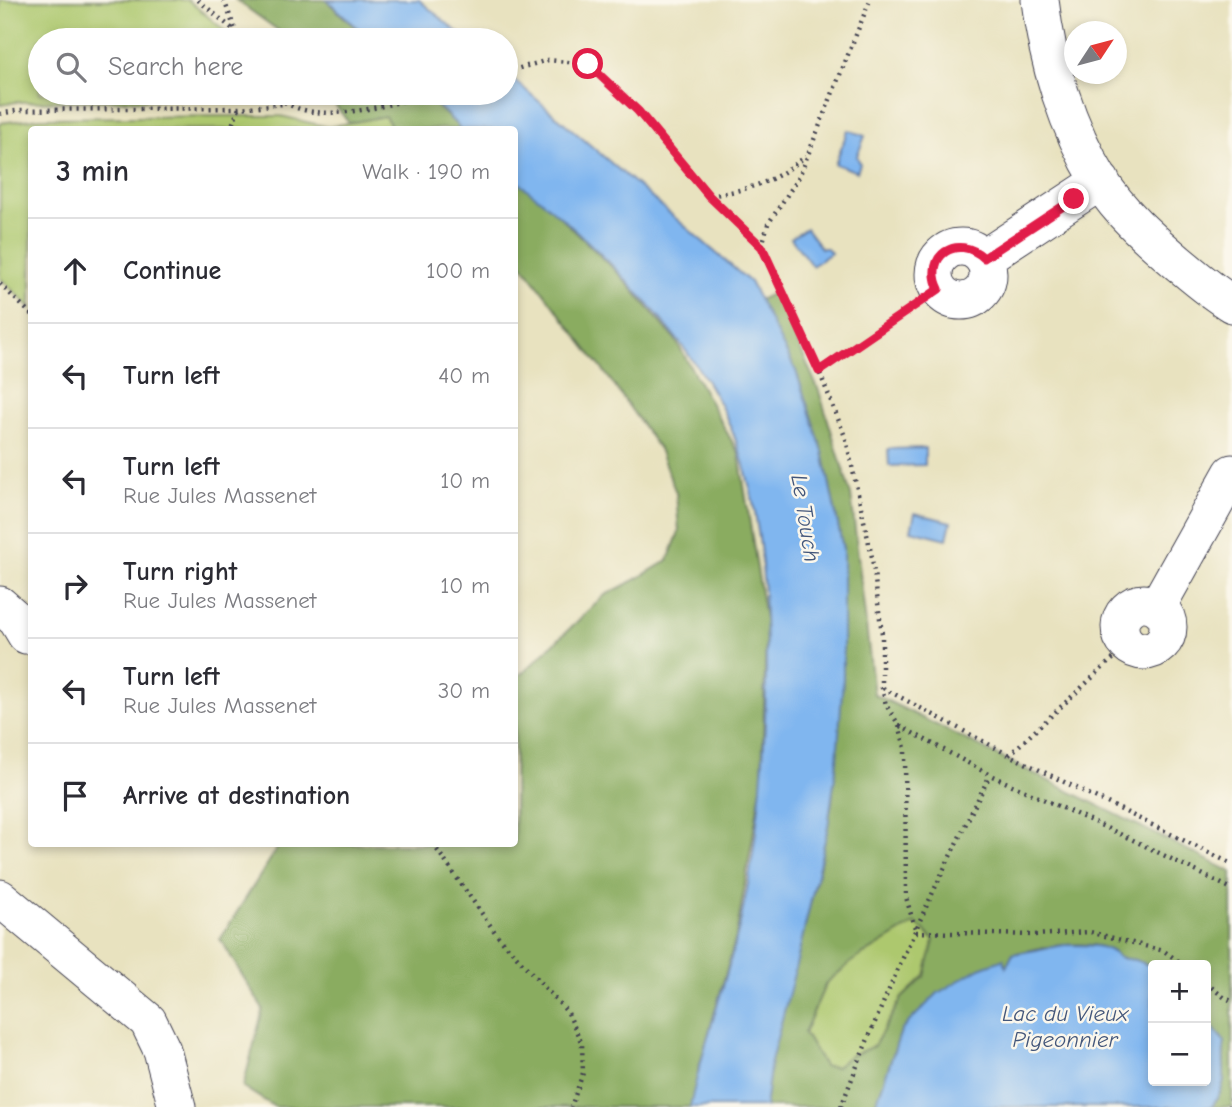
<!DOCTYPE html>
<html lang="en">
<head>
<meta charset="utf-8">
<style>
  body { margin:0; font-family:"Comic Neue",sans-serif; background:#f2f2f3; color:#2b2b33 }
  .controls { position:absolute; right:21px; bottom:21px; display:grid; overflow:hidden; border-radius:7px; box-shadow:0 4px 10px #0003 }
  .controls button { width:63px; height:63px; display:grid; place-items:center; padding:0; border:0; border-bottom:2px solid #e1e1e2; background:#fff; color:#2b2b33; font:35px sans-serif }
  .compass { position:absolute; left:1064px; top:21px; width:63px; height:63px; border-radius:50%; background:#fff; box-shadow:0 4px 10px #0003; rotate:54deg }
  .stop { position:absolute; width:21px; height:21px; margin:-16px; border:5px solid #e11d48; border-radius:50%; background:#fff }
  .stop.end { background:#e11d48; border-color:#fff; box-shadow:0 2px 7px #0008 }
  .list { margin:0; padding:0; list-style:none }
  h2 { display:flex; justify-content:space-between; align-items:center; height:91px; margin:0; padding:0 28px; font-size:30px }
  h2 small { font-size:23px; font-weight:400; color:#7c7c81 }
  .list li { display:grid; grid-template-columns:46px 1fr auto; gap:21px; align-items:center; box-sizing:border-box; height:105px; padding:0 28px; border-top:2px solid #e1e1e2 }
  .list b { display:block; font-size:26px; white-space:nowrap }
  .list p { margin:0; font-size:23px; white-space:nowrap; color:#7c7c81 }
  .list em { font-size:23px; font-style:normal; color:#7c7c81 }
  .icon { flex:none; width:38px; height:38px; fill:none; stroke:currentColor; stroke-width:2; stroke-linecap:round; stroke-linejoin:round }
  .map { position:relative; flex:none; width:1232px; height:1107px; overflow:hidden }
  .search { position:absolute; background:#fff; box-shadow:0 4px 10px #0003; left:28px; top:28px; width:490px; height:77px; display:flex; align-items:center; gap:18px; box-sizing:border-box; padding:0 24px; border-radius:38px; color:#7c7c81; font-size:26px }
  .panel { position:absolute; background:#fff; box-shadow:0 4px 10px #0003; left:28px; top:126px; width:490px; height:721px; border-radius:7px }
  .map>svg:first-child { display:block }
  .green { fill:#adc86e; stroke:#687554; stroke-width:2 }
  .forest { fill:#8aac61; stroke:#56674e; stroke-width:2; fill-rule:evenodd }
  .water { fill:#80b6ef; stroke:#516c95; stroke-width:2 }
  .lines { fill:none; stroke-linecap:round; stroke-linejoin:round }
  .minor-casing { stroke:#403f4f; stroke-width:39 }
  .path { stroke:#403f4f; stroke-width:4.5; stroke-dasharray:2 5; stroke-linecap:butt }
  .minor { stroke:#fff; stroke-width:37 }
  .route { stroke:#e11d48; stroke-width:9 }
  .labels { text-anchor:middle; stroke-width:5; stroke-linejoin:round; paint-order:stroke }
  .water-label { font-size:23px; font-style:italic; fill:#43567a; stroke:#fbf7ec }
</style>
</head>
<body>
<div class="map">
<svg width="1232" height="1107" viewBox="0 0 1232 1107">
  <rect width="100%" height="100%" fill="#fbf7ec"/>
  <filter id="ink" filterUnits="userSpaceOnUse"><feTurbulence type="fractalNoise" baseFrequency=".0143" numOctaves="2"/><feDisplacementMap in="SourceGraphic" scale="14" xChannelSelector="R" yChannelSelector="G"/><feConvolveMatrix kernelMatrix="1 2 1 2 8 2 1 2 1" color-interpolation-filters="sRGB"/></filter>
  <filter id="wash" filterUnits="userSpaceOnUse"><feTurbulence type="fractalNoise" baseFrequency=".00686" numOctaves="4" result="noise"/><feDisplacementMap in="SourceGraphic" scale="28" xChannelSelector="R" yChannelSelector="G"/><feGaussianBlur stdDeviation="1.57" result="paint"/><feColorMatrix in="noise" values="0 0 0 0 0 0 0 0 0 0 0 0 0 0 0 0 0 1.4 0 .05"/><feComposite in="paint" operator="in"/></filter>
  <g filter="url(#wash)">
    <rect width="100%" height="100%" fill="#e8e2bf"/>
    <path class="green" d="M0,0h188l42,35 2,5h-192v53h223l4,5 -251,4 -16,3z
      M224,116h57l47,11 57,-11 8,13 -361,1 -1,178 -31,-30v-155l41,-5z
      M915,923l20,17 -10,36 -23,22 -28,48 -26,11 -12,10 -12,-1 -20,-33 22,-50 28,-23z"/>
    <path class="forest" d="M236,0h90l42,40h-82l-7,-9z
      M326,93h97l38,36h-68l-8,-13 -36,7z
      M515,176l36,32 70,68 54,63 64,115 27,171 -4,157 -26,155 -38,134v36h-423l-32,-20 20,-78 -43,-70 60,-95h234l1,-167 9,-5 81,-77 28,-14 35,-21 11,-28 -3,-39 -17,-44 -50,-71 -94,-123z
      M775,292l44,99 32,104 23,199 358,178v235h-20c5,-10 12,-19 12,-31 0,-13 -2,-22 1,-34l-19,-22v-55l-53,2 -18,-7 -16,-2c-16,-24 -82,-10 -106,-4l-7,14 -68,25 -37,38 -25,73 1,3h-112l6,-46 48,-192 13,-67 11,-124v-129l-20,-97 -27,-81 -37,-71zM915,923l19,17 -9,36 -23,22 -28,48 -26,11 -12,10 -12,-1 -20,-33 22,-50 28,-23z"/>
    <path class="water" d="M327,0h92l48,40h-96z
      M506,73l244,209 46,89 27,81 20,97v129l-6,83 -9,66 -34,147 -23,87 -6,46h-75c13,-64 37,-125 51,-188 19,-88 26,-178 25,-268 -1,-75 -6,-152 -35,-223 -35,-86 -142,-193 -216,-248l-1,-50 -53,-1 -36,-36h81z
      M848,130l17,6 -8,20 3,8 -3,8 -22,-8z
      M806,228l15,20h6l4,5 -19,13 -21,-28z
      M925,448v17l-36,1 -1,-17z
      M915,513l36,9 -4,17 -36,-9z
      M1064,945c17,0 45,-2 55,13l16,2 18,7v114h53v-61l19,22c-3,12 -1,21 -1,34 0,12 -7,21 -12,31h-335l-1,-3 25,-73 7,-8 30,-30 42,-25 24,-9 2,8 7,-13z"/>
  </g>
  <g filter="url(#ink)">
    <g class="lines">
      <g class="minor-casing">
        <path id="minor" d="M1040,0c7,62 27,127 60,181 20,32 49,57 77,81 18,15 35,30 55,42
          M934 274a27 27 0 1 1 54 0a27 27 0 1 1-54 0Z
          M984,258l117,-77
          M1120 627a24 24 0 1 1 48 0a24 24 0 1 1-48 0Z
          M0,605l17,15 9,15
          M1157,607l75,-134
          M0,898l148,123 14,29 15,57"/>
      </g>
      <path class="path" d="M198,0l37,31
        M224,0l15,40
        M506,72l42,-12 40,4 50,47 71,85 53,51 57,124 27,68 26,118 10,77v54l4,17 13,20 6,23 1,149 10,35
        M274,93c34,38 114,12 158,0
        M0,114l20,-4 219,-2 44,-4
        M230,130l9,-22
        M710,196c43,-8 61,-12 96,-40
        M762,246l6,-22 31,-47 71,-177
        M0,284l32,31
        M819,371l120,-82
        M883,688l126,67 223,109
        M900,726l90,49 143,65 99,49
        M1009,755l99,-92 22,-17
        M433,844l64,91 71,78 14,31 1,29 -12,34
        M916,932l117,3 57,-3 74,19 20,14
        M1206,983l19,15 7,3
        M841,1107c43,-113 95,-224 149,-332
        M1229,1107l3,-9"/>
      <use href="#minor" class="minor"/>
    </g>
  </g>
  <g class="lines" filter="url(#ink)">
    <path class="route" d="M588,64l50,47 71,85 53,51 57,124 120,-82c-16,-33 18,-56 45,-31l90,-59"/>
  </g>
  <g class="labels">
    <g class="water-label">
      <text transform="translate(806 518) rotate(81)" y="8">Le Touch</text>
      <text x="1065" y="1021">Lac du Vieux<tspan x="1065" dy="26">Pigeonnier</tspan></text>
    </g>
  </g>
</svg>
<div class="controls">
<button>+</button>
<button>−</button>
</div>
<svg class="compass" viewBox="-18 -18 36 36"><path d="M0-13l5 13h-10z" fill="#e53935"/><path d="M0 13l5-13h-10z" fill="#7c7c81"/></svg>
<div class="stop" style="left:588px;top:64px"></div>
<div class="stop end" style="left:1074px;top:199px"></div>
<div class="search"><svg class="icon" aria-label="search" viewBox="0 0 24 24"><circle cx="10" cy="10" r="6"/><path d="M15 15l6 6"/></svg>Search here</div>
<section class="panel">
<h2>3 min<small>Walk · 190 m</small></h2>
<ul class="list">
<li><svg class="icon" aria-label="ahead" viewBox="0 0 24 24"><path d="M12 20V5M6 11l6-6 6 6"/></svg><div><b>Continue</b></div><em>100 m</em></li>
<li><svg class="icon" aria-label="left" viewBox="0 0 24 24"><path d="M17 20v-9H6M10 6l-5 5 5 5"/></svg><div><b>Turn left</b></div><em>40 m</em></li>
<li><svg class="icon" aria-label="left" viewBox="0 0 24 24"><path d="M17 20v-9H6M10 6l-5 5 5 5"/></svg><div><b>Turn left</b><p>Rue Jules Massenet</p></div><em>10 m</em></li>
<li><svg class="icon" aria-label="right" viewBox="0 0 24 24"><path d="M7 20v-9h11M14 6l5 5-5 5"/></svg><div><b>Turn right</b><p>Rue Jules Massenet</p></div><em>10 m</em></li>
<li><svg class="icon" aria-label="left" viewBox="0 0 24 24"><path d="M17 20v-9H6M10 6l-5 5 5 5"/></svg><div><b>Turn left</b><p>Rue Jules Massenet</p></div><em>30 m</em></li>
<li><svg class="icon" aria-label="arrive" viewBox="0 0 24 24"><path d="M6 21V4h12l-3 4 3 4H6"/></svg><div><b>Arrive at destination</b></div></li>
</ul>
</section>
</div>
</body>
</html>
